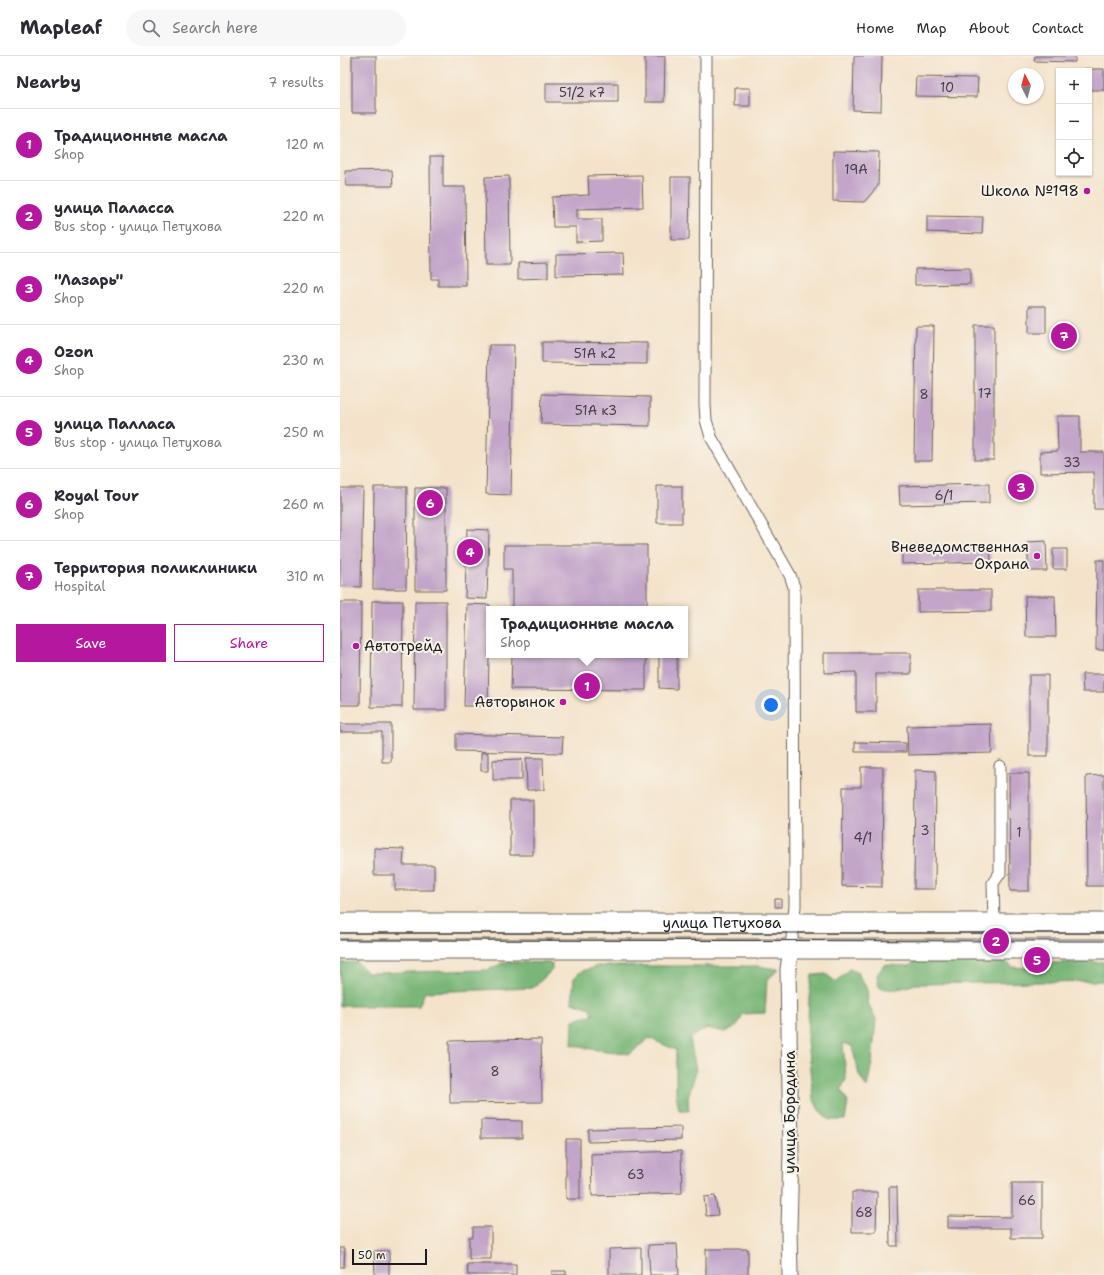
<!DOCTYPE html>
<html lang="en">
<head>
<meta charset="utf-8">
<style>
  body { margin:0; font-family:"Shantell Sans",sans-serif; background:#f7f7f7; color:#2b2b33 }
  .controls { position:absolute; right:12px; top:12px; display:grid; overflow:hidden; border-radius:0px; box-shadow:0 1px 3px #0004 }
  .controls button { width:36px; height:36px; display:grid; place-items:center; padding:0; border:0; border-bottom:1px solid #e1e1e2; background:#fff; color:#2b2b33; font:20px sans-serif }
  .compass { position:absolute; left:668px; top:12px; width:36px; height:36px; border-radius:50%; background:#fff; box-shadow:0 1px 3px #0004; rotate:354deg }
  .scale { position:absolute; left:12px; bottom:10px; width:75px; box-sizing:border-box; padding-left:4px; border:2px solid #1c1c1c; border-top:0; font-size:11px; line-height:14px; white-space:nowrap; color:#1c1c1c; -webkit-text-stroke:3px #f7f3e8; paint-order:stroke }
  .you { position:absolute; left:431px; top:649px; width:14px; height:14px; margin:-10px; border:3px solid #fff; border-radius:50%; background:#1a73e8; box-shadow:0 0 0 6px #1a73e833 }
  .badge { display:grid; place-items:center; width:26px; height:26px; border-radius:50%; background:#b5179e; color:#fff; font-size:13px; font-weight:700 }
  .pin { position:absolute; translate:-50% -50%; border:2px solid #fff; box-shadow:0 1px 4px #0006 }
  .popup { position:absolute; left:146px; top:550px; width:202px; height:52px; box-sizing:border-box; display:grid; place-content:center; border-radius:0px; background:#fff; filter:drop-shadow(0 1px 3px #0005); font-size:13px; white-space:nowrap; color:#7c7c81 }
  .popup b { font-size:15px; color:#2b2b33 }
  .popup::after { content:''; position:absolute; left:50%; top:100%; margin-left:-8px; border:8px solid transparent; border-top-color:#fff }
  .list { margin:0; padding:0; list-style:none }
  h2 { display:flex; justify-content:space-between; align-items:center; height:52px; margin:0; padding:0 16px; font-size:17px }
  h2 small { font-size:13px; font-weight:400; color:#7c7c81 }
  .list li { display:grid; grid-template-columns:26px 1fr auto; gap:12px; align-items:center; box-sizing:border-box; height:72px; padding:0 16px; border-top:1px solid #e1e1e2 }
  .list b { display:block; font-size:15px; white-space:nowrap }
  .list p { margin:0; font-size:13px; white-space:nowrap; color:#7c7c81 }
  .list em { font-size:13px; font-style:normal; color:#7c7c81 }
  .actions { display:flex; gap:8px; padding:12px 16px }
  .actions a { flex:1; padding:9px 0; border:1px solid #b5179e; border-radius:0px; text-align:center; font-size:14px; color:#b5179e }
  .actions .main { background:#b5179e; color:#fff }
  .icon { flex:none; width:22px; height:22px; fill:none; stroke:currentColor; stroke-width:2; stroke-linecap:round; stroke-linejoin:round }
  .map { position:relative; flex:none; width:764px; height:1219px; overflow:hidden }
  header { display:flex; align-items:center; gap:24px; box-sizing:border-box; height:56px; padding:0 20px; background:#fff; border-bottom:1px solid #e1e1e2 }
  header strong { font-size:19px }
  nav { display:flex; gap:22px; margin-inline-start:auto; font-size:14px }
  .search { width:280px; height:36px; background:#f7f7f7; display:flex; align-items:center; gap:10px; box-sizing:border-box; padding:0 14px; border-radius:22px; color:#7c7c81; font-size:15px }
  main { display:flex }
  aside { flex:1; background:#fff }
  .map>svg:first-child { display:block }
  .forest { fill:#79b677; stroke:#4a694a }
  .building { fill:#c2a5c9 }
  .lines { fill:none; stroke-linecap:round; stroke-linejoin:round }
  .street-casing { stroke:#686259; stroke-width:13 }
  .secondary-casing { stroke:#686259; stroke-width:17 }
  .highway-casing { stroke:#686259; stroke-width:21 }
  .street { stroke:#fff; stroke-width:11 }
  .secondary { stroke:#fff; stroke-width:15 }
  .highway { stroke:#fff; stroke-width:19 }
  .tram { stroke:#1c1c1c; stroke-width:1 }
  .poi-dot { fill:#b5179e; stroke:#f7f3e8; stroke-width:1.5 }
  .labels { text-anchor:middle; stroke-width:4; stroke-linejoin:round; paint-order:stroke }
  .number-label { font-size:13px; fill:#463e47 }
  .poi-label { font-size:15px; fill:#1c1c1c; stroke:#f7f3e8; text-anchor:end }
  .street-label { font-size:15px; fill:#1c1c1c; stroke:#f7f3e8 }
</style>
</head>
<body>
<header>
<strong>Mapleaf</strong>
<div class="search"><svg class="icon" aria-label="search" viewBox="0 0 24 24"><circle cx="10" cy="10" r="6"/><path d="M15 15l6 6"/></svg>Search here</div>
<nav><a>Home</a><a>Map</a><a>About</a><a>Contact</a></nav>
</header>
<main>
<aside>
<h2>Nearby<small>7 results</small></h2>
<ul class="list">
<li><span class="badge">1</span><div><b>Традиционные масла</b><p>Shop</p></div><em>120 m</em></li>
<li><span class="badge">2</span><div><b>улица Паласса</b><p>Bus stop · улица Петухова</p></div><em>220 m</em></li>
<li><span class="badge">3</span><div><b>&quot;Лазарь&quot;</b><p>Shop</p></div><em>220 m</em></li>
<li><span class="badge">4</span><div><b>Ozon</b><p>Shop</p></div><em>230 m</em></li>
<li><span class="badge">5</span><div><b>улица Палласа</b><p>Bus stop · улица Петухова</p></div><em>250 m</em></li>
<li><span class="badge">6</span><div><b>Royal Tour</b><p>Shop</p></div><em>260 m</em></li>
<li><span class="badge">7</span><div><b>Территория поликлиники</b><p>Hospital</p></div><em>310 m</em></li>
</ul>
<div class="actions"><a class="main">Save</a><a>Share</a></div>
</aside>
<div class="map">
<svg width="764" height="1219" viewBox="0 0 764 1219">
  <rect width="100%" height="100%" fill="#f7f3e8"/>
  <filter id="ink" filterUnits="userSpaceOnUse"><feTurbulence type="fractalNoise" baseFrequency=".025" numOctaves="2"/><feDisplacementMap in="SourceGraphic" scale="8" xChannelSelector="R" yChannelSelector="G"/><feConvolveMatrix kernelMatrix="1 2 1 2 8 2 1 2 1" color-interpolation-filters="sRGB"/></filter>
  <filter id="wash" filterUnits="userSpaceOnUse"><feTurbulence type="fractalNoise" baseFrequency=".012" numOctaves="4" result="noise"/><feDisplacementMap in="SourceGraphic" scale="16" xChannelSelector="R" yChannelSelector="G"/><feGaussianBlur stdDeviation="0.9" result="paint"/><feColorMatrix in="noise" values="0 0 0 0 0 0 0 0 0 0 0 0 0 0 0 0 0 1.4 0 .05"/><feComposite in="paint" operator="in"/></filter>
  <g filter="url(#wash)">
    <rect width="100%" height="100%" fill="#f4e3ca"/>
    <path class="forest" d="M666,905l6,6 17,1 6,-5 69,-1v19l-188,3c-13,4 -24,8 -37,3l-2,-12 7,-10 25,1 6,-4z
      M17,906l11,11 120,-3 17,-8 47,1v7l-19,18 -108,4 -6,14h-79v-43z
      M257,910h159l23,3 -12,11 -2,33 -22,1 -6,12 -12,6 -18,-4 -17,10 6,33 -8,27 1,13 -10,-1 -3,-16v-44l-27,-12 -19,16 -39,-5 -19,-4 1,-25 20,-5 -3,-7 -18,-6 2,-24 6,-6z
      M509,913l8,3 10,17 1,14 8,16 -4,44 -5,25 -8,-13 -7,-29 -9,-3 3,36 -5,11 7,12 -3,18h-15l-11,-10 -6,-12 -6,-57 2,-44 3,-22 14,-1 10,8z"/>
    <g id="blocks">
      <path class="building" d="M12,0h24v57h-24z
        M305,0h20l-1,46h-19z
        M514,0h28l-1,55 -28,-1z
        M695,0h40v6l-41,-1z
        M744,13h20v21h-15v-19h-5z
        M576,21l62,1 -1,19 -62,-1z
        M206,27h72v19h-72z
        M395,32h15v18h-15z
        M493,95l46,1 -1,34 -14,16 -31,-1z
        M90,101h13v30h22l1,99h-28v-7h-7z
        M52,114l1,16h-47l-1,-15z
        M302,119l1,32 -66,2v10h25v22l-26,1v-15h-23l-1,-30 37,-2 -1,-19z
        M169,120l1,89h-24l-1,-88z
        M331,121h19l-1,63h-18z
        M587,160l56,1 -1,17 -55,-2z
        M283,197l1,22 -68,1v-22z
        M208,206v16l-30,1v-16z
        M630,212v16l-55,1v-16z
        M689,250h17v27h-17z
        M635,269h19v135h-19z
        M576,270h18l-2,135h-18z
        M202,286l105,1v21l-105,-1z
        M149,289h25l-3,150 -25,-1z
        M202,338l108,3v29l-109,-2z
        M717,360h23v36h24v57h-10v-37l-54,1v-21l18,-1z
        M675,422h11l1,19h-11z
        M649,428v19l-89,2 -1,-19z
        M317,430h25v37h-25z
        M34,431h33l-1,102h-33z
        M0,432h23l-2,99 -21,-1z
        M75,432h31v102h-31z
        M127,473l22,1 -2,69 -22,-1z
        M706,485l1,30h-19v-29z
        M164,489h143v64h-135v-40h-8z
        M650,489l1,17 -89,2v-18z
        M713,493h14v20h-14z
        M757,504h7v90h-8z
        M578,534h73v21l-73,1z
        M685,540h30l1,41h-30z
        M32,545h31l-1,106h-31z
        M75,545h31v109h-32z
        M0,546h21l-1,103h-20z
        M127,548l23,1 -2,101h-24z
        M484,597h87v21h-35v38h-20v-40l-32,1z
        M172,599h134v35l-135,-1z
        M319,599h18v34l-18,-1z
        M742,618h22v18h-21z
        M689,619h19v81h-19z
        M0,668h51v38h-9v-30h-42z
        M651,668l1,29 -84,2 -1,-29z
        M116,678l107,3 -1,16 -106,-2z
        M515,686l51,1v9h-51z
        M141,697h7v18h-7z
        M186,702h17l1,32h-17z
        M182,703v21h-29v-20z
        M521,711h22l-1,120 -40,-1 1,-99h18z
        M575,714l21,1 -1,118h-21z
        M669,717h20v118h-19z
        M764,719v111h-17l-1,-110z
        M170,744h23v55h-23z
        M34,792l30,1 -1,16h31v25h-39v-15h-21z
        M435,843h6v8h-6z
        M201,983l1,63 -92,1 -1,-62z
        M141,1064l41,1v17h-41z
        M341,1071v13l-93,2v-13z
        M226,1083h14v60h-14z
        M341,1095l1,42 -90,3 -1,-42z
        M672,1127h30v55h-31v-10h-63v-12l64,1z
        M549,1131h8l1,59h-8z
        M512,1136h25l-1,40h-24z
        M375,1140l3,19 -12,1 -2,-19z
        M133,1171h18v32h-22v-22h4z
        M337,1188l2,31h-29l-2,-30z
        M0,1192h5l-1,19h-4z
        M301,1192v27h-32v-26z
        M366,1193h42v26h-42z
        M34,1195h15v24h-14z
        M127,1208h49v11h-48z
        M212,1215h14v4h-14z"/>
    </g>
  </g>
  <g filter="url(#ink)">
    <use href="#blocks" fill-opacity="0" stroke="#686259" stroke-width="1"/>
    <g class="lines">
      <g class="street-casing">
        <path id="street" d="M366,0l-1,349 1,15 5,17 79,138 4,12 1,319 -4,43
          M654,867l-1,-40 7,-10v-107"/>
      </g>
      <g class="secondary-casing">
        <path id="secondary" d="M450,1219l-1,-45 2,-78 -3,-183 3,-20"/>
      </g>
      <g class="highway-casing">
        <g id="highway">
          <path id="s1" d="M0,867h764"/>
          <path d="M0,893h764"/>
        </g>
      </g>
      <use href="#street" class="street"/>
      <use href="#secondary" class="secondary"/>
      <use href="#highway" class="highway"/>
      <path class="tram" d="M0,877h764
        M0,884l764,1"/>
    </g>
  </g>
  <g class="poi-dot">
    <circle cx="747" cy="135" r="4"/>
    <circle cx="697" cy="500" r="4"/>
    <circle cx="16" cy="590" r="4"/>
    <circle cx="223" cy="646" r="4"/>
  </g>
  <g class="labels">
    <g class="number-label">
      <text x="607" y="36">10</text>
      <text x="242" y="41">51/2 к7</text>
      <text x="516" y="118">19А</text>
      <text x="255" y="302">51А к2</text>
      <text x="645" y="342">17</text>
      <text x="584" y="343">8</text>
      <text x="256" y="359">51А к3</text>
      <text x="732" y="411">33</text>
      <text x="604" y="444">6/1</text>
      <text x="585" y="779">3</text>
      <text x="679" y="781">1</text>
      <text x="523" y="786">4/1</text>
      <text x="155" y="1020">8</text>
      <text x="296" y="1123">63</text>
      <text x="687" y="1149">66</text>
      <text x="524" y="1161">68</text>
    </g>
    <g class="poi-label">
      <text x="739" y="140">Школа №198</text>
      <text x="689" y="496">Вневедомственная<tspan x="689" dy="17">Охрана</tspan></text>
      <text x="24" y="595" text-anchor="start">Автотрейд</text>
      <text x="215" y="651">Авторынок</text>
    </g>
    <g class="street-label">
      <text dy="5" stroke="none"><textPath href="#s1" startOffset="382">улица Петухова</textPath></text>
      <text transform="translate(450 1056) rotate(-90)" y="5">улица Бородина</text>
    </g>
  </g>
</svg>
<div class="controls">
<button>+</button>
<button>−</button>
<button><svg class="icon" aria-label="locate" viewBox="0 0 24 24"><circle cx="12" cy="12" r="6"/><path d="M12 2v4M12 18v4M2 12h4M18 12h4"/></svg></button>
</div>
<svg class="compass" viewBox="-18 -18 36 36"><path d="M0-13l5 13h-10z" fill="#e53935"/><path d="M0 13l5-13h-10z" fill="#7c7c81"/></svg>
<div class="scale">50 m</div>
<div class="you"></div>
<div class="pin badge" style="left:247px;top:630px">1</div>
<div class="popup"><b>Традиционные масла</b>Shop</div>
<div class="pin badge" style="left:656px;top:885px">2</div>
<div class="pin badge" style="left:681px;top:431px">3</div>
<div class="pin badge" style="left:130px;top:496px">4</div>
<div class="pin badge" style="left:697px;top:904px">5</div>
<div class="pin badge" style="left:90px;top:447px">6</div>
<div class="pin badge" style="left:724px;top:280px">7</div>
</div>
</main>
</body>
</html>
